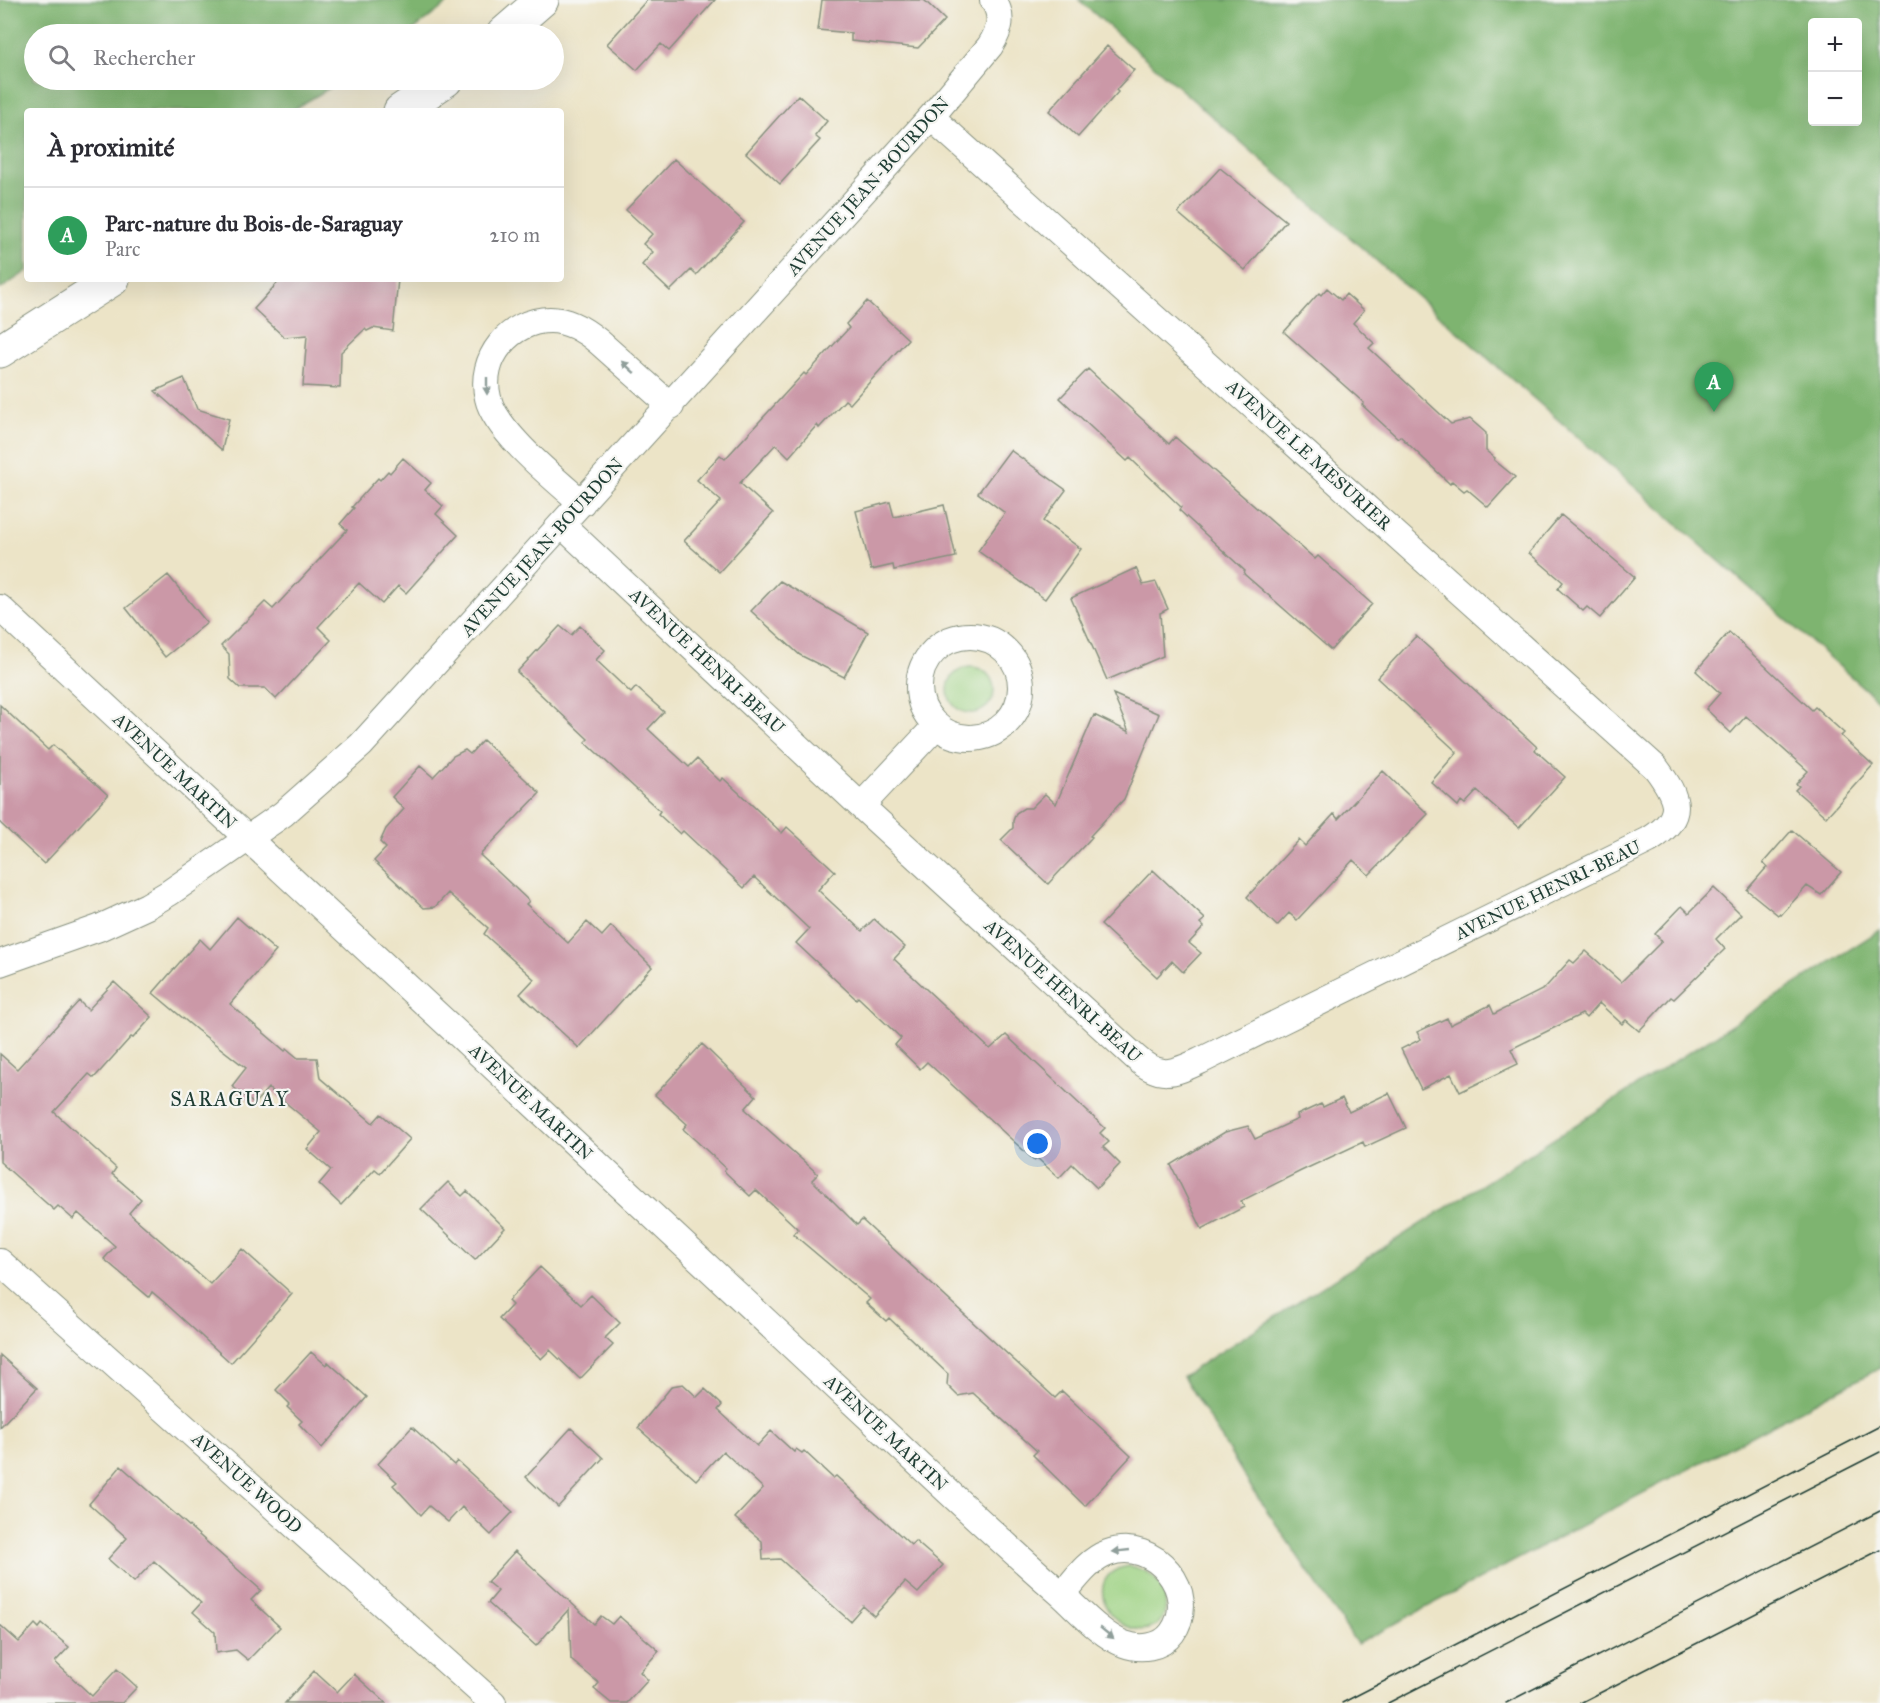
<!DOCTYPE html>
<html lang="fr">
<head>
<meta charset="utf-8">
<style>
  body { margin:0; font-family:"IM FELL Great Primer",serif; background:#f7f7f7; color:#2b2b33 }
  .controls { position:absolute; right:18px; top:18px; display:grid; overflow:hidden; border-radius:6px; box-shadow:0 6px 24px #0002 }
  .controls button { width:54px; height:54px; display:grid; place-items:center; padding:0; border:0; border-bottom:2px solid #e1e1e2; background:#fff; color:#2b2b33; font:30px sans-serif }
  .you { position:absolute; left:1038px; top:1144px; width:21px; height:21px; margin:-15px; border:4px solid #fff; border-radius:50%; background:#1a73e8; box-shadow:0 0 0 9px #1a73e833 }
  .badge { display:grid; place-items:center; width:39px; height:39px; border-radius:50%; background:#db2777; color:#fff; font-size:20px; font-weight:700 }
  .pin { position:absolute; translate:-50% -50px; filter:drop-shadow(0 2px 3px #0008) }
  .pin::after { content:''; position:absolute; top:32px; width:21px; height:18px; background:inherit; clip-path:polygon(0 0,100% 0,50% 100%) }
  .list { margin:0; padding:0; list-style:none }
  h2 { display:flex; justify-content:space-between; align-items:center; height:78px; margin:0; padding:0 24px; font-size:26px }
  h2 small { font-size:20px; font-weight:400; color:#7c7c81 }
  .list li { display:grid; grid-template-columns:39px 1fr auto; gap:18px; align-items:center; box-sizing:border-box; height:96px; padding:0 24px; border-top:2px solid #e1e1e2 }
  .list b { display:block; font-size:22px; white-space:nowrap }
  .list p { margin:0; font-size:20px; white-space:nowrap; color:#7c7c81 }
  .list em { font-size:20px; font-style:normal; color:#7c7c81 }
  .icon { flex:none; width:33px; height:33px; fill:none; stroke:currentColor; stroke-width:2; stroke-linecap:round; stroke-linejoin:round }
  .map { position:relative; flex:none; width:1880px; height:1703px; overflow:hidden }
  .search { position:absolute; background:#fff; box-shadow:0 6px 24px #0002; left:24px; top:24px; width:540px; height:66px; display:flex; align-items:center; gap:15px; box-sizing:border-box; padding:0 21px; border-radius:33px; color:#7c7c81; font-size:22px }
  .panel { position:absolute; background:#fff; box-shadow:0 6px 24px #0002; left:24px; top:108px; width:540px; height:174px; border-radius:6px }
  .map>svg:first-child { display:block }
  .green { fill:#9dd282; stroke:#5e885b; stroke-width:1.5 }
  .forest { fill:#7eb470; stroke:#4e7852; stroke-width:1.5; fill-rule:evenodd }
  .building { fill:#cb98a7 }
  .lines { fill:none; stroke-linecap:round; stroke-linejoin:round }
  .minor-casing { stroke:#86907e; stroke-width:28 }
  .tertiary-casing { stroke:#86907e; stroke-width:35 }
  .minor { stroke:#fff; stroke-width:26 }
  .tertiary { stroke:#fff; stroke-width:33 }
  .tram { stroke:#1f3d34; stroke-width:1.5 }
  .oneway { fill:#8f9e9a }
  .labels { text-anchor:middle; stroke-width:4.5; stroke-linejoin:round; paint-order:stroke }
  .street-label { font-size:18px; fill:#1f3d34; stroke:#f6f6f2 }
  .neighbourhood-label { font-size:20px; letter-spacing:1.5px; fill:#1f3d34; stroke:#f6f6f2 }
</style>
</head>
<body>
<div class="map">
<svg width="1880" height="1703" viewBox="0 0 1880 1703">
  <rect width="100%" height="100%" fill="#f6f6f2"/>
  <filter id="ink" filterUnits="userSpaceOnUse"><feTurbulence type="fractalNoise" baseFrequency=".0167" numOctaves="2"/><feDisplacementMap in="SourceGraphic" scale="12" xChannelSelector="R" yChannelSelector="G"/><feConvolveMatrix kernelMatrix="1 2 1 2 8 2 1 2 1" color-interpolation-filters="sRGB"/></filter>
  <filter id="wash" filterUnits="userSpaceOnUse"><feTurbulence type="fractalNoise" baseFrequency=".008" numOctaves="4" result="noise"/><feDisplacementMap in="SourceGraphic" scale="24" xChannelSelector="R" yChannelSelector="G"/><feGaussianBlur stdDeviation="1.35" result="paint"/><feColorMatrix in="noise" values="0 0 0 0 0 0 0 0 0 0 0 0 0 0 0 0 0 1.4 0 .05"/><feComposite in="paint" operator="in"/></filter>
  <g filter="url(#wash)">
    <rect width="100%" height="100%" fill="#ece4c7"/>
    <path class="green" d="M948 690a23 23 0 1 1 46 0a23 23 0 1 1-46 0Z
      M1129,1566c53,8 46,83 -5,59 -10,-5 -20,-17 -21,-29 -3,-18 10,-28 26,-30z"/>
    <path class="forest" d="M0,0h452l-44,34h-374v46h309l-52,31h-264v160l-27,18z
      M1079,0h801v702zM1858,22v100h-46v-100z
      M1880,930v438l-523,276 -106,-157 -68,-111z"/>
    <g id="blocks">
      <path class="building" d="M647,0h68l-46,51 -8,-7 -24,26 -30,-26z
        M822,0h102l21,20 -27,28 -67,-7v-8l-33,-3z
        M1107,46l27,24 -18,20 2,2 -40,45 -29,-26z
        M798,95l29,26 -12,15 5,4 -40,44 -34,-31z
        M674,159l70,63 -48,53 -5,-5 -21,21 -28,-26 11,-13 -10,-8 9,-10 -26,-24z
        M1220,168l66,53 -41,49 -67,-57z
        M281,279h117l-5,52 -20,-3 -6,3 -2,-2 -24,23 -1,36 -37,-2 4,-51 -23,2 -30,-28z
        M1327,288l14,12 5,-6 18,16 -11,13 21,20 -5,5 82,76 19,-5 16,14v18l9,7 -1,2 21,17 -27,30 -21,-18 -3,2 -12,-10 -2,3 -50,-48 -2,2 -36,-33 2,-2 -80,-71 35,-39 2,2z
        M867,301l41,38 -58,65 -5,-4 -26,28 -2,-3 -28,32 -13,-13 -36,39 33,30 -54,59 -35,-31 37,-40 -24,-21 23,-25 5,4 79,-86 2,2 43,-47 -3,-4z
        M1088,369l81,75 6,-7 140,122 3,-3 54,48 -41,46 -87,-76 1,-3 -66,-61 2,-3 -51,-49 -3,3 -67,-63z
        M184,378l13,31 32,10 -7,31 -67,-59z
        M1010,450l56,40 -23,31 38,28 -36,50 -67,-48 27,-38 -27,-20z
        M403,458l28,25 -6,7 18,16 -7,8 22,21 -52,58 -8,-7 -16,18 -23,-21 -41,44 13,13 -55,59 -11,-11h-25l-10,-9 -1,-25 -8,-8 44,-44 8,7 74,-79 -7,-6 14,-16 -2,-1 26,-29 2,2 8,-9 2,2z
        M890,502l4,15 50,-12 12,52 -62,13 -1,-5 -22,5 -15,-59z
        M1561,515l74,62 -35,41 -13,-11 -4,4 -25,-22 5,-7 -34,-29z
        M1136,568l7,17 13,-3 12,27 -8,4 3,43 -56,24 -36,-82z
        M168,575l39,48 -42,34 -39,-49z
        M780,581l88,51 -24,45 -44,-22 -49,-44z
        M560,626l11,9 9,-9 25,24 -9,10 35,33 5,-6 28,25 -16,17 41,38 8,-8 23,22 3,-3 59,55 5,-6 48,44 -17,19 44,41 12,-12 31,28 -11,12 96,90 16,-14 99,93 -5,5 9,9 -6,5 17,17 -23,24 -25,-24 -13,14 -22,-20 -3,2 -107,-98 -7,7 -25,-24 6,-7 -43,-41 -2,2 -60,-56 13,-14 -55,-52 -10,11 -61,-57 -3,3 -22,-20 2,-3 -75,-69 3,-3 -71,-67z
        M1729,632l83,78 3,-3 29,26 -3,3 32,29 -47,52 -31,-27 4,-4 -3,-2 12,-13 -62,-55 -15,17 -25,-24 14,-16 -24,-22z
        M1416,636l121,111 -2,3 30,27 -46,51 -42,-37 -12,13 -4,-3 -3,5 -27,-24 26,-30 -80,-74z
        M1113,694l46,20 -35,85 -34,37 2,1 -44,47 -47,-44 12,-12v-7l3,-8 8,-5h7l14,-14 11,10 38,-89 35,17z
        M0,705l48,45 5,-5 55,50 -64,69 -44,-41z
        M483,740l57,53 -60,62 49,46 -3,3 42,39 19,-21 15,14 9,-10 41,41 -73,81 -59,-54 14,-15 -50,-45 4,-6 -40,-35 -13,14 -11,1 -50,-47 12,-13 -6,-6 6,-13 18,-20 -12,-12 28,-31 13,11 20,-21 12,-6 5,4z
        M1383,771l45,43 -59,61 -16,-15 -56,60 -8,-7 -12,13 -30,-29 52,-57 6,6 29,-32 4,5z
        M1792,830l49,42 -20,23 -14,-9 -26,29 -2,-1 -1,1 -31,-25 20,-23 -4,-4z
        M1153,870l52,49 -5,4 4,4 -15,16 12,10 -18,19 -11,-11 -15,16 -56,-52z
        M1714,888l27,26 -25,25 9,10 -51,50 -3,-2 -32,34 -13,-11 -4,4 -23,-21 -13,15 -4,-4 -71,35 7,15 -58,28 -9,-18 -30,15 -20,-40 20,-10 -4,-7 30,-14 3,7 40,-20 4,9 50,-25 26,-29 4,3 12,-12 35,31 41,-41 -7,-7 27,-28 7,7z
        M237,917l39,34 -46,53 55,47 2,-2 11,9h19l3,20 53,45 8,-9 29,25 -30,34 -5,-4 -34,36 -22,-21 12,-14 -24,-21 14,-17 -53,-44 -14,16 -22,-18 14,-18 -49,-38 -44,-37 47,-54 10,10z
        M114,982l38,35 -19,21 -2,-1 -37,41 -5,-4 -35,38 62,56 -4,6 29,25 -12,14 81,71 32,-35 50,45 -61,69 -67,-61 -12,-10 -3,5 -45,-38 11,-13 -37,-33 -5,6 -15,-13 -4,4 -54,-48v-108l17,15 62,-68 9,9z
        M702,1044l54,52 -11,13 73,65 -6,6 45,45 5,-5 193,178 7,-7 69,65 -46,50 -52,-51 4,-4 -64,-58 -15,3 -11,-11 1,-11 -59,-56 -3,3 -20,-18 4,-4 -77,-65 5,-5 -42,-39 -6,6 -26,-25 2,-3 -43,-39 4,-5 -32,-29z
        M1389,1093l17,35 -41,19 -2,-5 -62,29 -60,30 3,6 -42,22 -31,-64 54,-33 23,-6 7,13 43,-20 -1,-4 24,-11 2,3 19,-9 7,14z
        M448,1182l14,14 5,-5 38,37 -30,32 -54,-51z
        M540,1267l41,38 10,-10 29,28 -15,15 8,7 -33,34 -30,-29 -9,9 -42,-40 13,-14 -4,-4z
        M311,1352l15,13 2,-3 39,35 -45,51 -23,-24 3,-3 -15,-14 3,-3 -14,-14z
        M0,1355l37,33 -37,39z
        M683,1384l14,13 8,-8 17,16 -4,5 39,36 14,-15 23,21 2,-3 6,4 2,-2 29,27 3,-2 75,69 4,-4 28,24 -25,28 -13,-11 -31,34 -11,-10 -13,15 -70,-62 -17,1 -1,-19 -27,-23 28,-30 -40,-37 -27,29 -58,-52 34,-42z
        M412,1427l42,38 3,-4 56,51 -22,23 -29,-28 -14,15 -19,-16 -8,9 -28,-30 4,-3 -19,-18z
        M571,1428l32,30 -45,49 -32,-30z
        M121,1466l140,124 -10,10 29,27 -32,33 -12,-10 -20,3 -1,-21 -22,-20 8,-9 -47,-42 -20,21 -26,-23 19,-21 -38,-34z
        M515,1551l79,73 7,-8 11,8 7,-8 40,35 -19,21 8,8 -21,23h-16l-17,-14 5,-6 -28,-23 -2,-51 -33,37 -48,-43 10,-12 -11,-9z
        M35,1624l4,4 3,-4 27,23 -14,15 37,34 25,-27 20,18 -15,16h-122v-78l19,17z
        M314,1671l23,21 17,-18 32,29h-101z"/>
    </g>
  </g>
  <g filter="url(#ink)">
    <use href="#blocks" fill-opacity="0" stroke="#86907e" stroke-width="1.5"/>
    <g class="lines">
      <g class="minor-casing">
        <path id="minor" d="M582,503c-26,-23 -87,-72 -94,-105 -10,-39 22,-78 62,-78 18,0 36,11 49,22l72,64
          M562,525l299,281 274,251c24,22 37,17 65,4l449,-221c37,-23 30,-41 7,-72l-725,-651
          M0,608c292,273 586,543 877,817 61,57 121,114 184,169 18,16 41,42 63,50 16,6 37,4 48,-11 29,-40 -18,-97 -64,-80 -20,7 -33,27 -46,42
          M919 687a51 51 0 1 1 102 0a51 51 0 1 1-102 0Z
          M861,806l75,-80
          M0,963l99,-35 48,-22 22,-13 114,-79 78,-69 570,-628 59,-71c10,-16 14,-29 3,-46
          M0,1262l493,441"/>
      </g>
      <g class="tertiary-casing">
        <path id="tertiary" d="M503,34l39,-34
          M400,111l46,-31
          M0,351l113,-72"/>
      </g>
      <use href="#minor" class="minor"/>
      <use href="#tertiary" class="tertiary"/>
      <path class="tram" d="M1342,1703l538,-277
        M1388,1703l492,-251
        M1506,1703l374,-192
        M1580,1703l300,-153"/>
    </g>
    <defs><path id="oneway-solid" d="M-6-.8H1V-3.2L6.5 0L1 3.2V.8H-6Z" transform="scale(1.5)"/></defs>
    <g class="oneway">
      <use href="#oneway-solid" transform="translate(628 367) rotate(-138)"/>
      <use href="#oneway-solid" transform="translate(487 386) rotate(90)"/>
      <use href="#oneway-solid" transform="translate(1121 1551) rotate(174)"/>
      <use href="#oneway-solid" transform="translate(1107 1633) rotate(39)"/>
    </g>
  </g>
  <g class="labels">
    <g class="street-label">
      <text transform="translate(868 186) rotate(-48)" y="6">AVENUE JEAN-BOURDON</text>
      <text transform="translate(1309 455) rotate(42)" y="6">AVENUE LE MESURIER</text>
      <text transform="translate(542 547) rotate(-48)" y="6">AVENUE JEAN-BOURDON</text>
      <text transform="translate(707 661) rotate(43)" y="6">AVENUE HENRI-BEAU</text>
      <text transform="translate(175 771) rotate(43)" y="6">AVENUE MARTIN</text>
      <text transform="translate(1548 890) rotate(-26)" y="6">AVENUE HENRI-BEAU</text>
      <text transform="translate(1063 991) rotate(42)" y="6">AVENUE HENRI-BEAU</text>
      <text transform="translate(531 1102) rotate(43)" y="6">AVENUE MARTIN</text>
      <text transform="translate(886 1433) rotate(43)" y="6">AVENUE MARTIN</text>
      <text transform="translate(247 1483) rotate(42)" y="6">AVENUE WOOD</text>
    </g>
    <g class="neighbourhood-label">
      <text x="230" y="1106">SARAGUAY</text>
    </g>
  </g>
</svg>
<div class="controls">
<button>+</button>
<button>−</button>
</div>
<div class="you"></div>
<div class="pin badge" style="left:1714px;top:412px;background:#2e9e5b">A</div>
<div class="search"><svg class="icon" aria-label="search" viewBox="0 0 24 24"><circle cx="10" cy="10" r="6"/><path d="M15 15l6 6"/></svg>Rechercher</div>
<section class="panel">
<h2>À proximité<small></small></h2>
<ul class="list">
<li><span class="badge" style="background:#2e9e5b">A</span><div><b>Parc-nature du Bois-de-Saraguay</b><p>Parc</p></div><em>210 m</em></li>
</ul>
</section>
</div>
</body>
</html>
